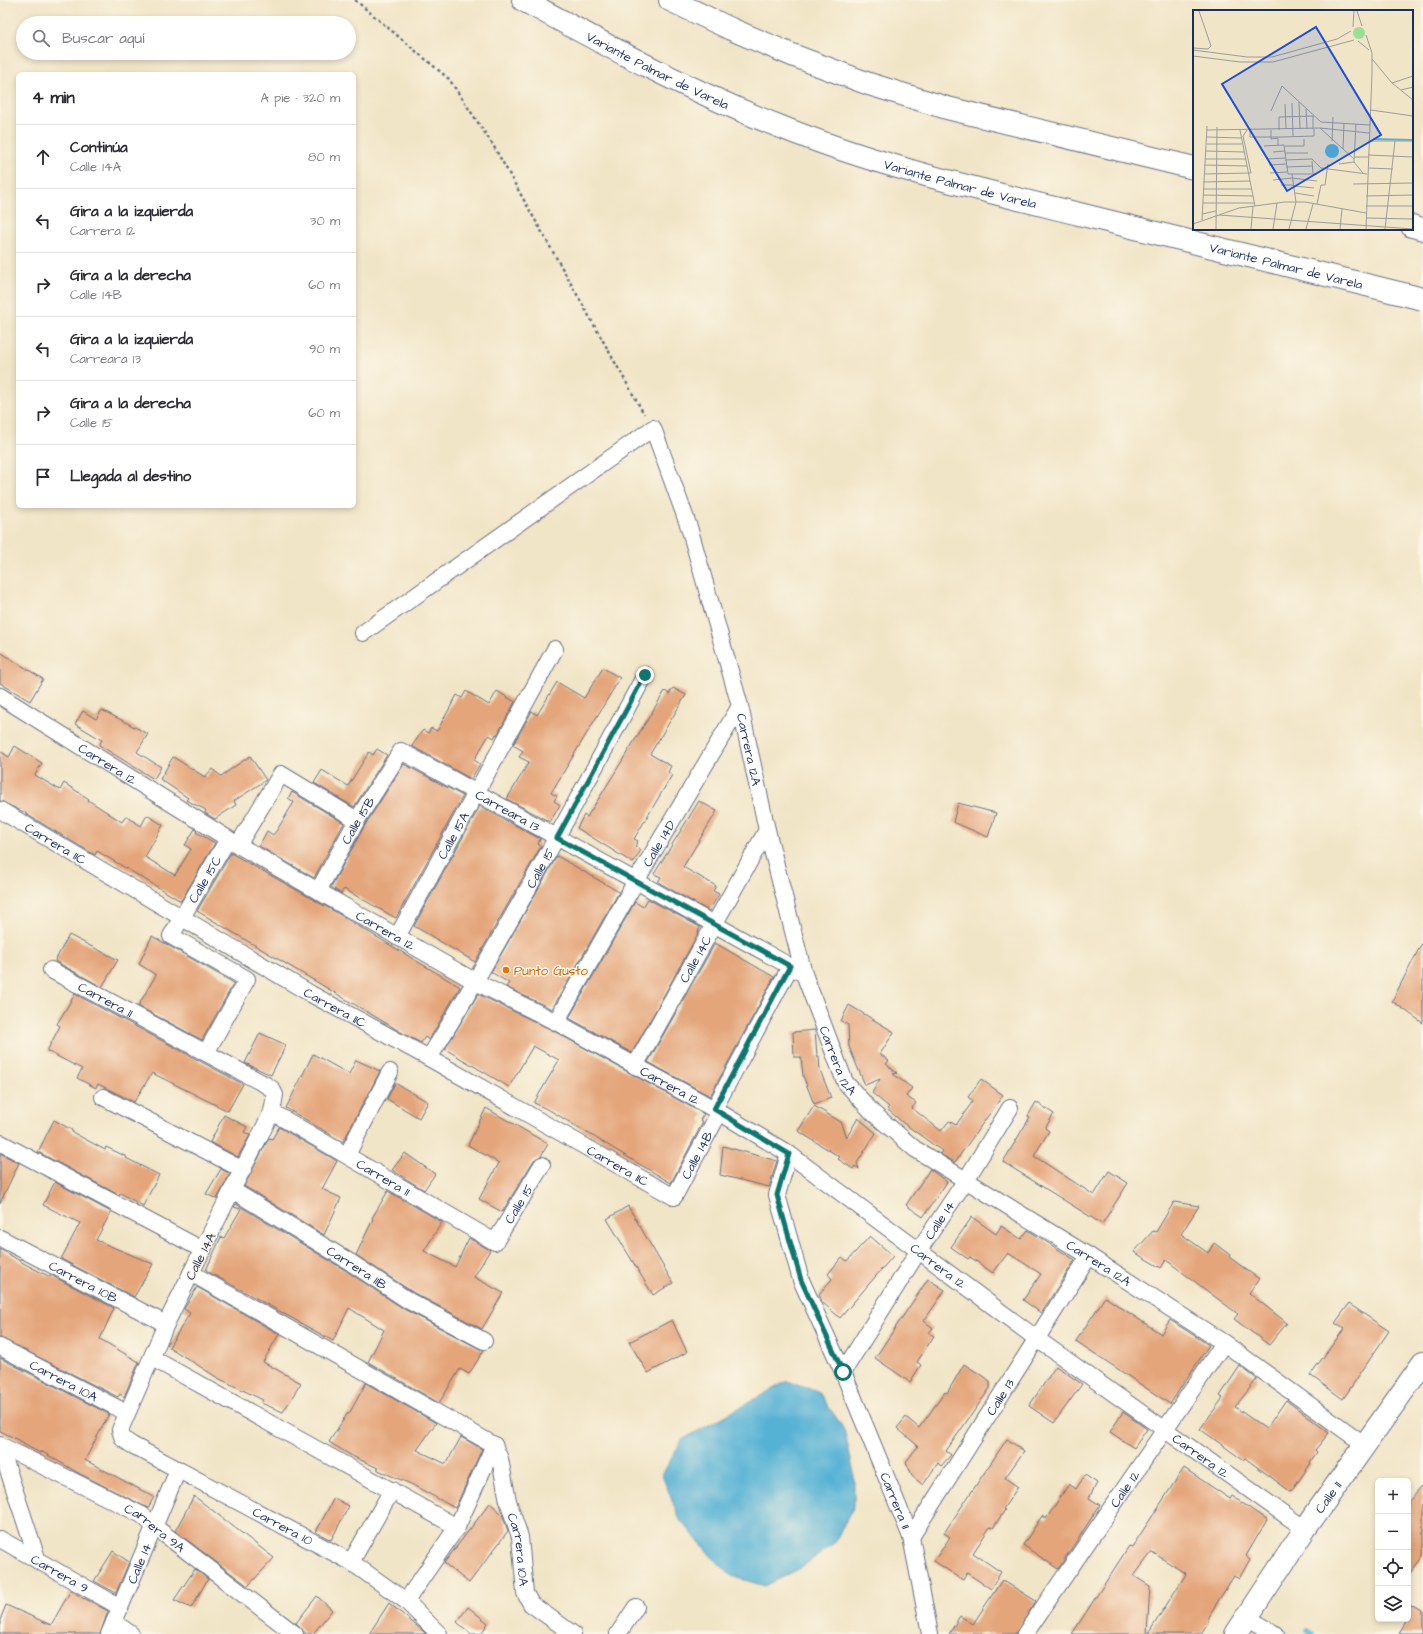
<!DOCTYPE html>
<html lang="es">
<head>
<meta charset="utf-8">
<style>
  body { margin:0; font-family:"Architects Daughter",sans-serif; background:#f7f7f7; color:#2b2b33 }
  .controls { position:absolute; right:12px; bottom:12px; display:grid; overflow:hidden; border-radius:6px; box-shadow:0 2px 6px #0003 }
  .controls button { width:36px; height:36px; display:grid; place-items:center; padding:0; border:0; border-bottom:1px solid #e1e1e2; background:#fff; color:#2b2b33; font:20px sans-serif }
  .stop { position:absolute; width:12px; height:12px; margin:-9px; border:3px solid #0f766e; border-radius:50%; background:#fff }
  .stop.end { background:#0f766e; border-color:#fff; box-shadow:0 1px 4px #0008 }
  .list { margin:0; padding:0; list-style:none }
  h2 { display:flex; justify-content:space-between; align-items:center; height:52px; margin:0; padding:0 16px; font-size:17px }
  h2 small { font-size:13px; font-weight:400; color:#7c7c81 }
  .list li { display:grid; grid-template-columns:26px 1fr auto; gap:12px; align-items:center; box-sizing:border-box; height:64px; padding:0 16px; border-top:1px solid #e1e1e2 }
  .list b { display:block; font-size:15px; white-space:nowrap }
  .list p { margin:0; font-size:13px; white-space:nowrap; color:#7c7c81 }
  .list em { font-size:13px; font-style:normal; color:#7c7c81 }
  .icon { flex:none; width:22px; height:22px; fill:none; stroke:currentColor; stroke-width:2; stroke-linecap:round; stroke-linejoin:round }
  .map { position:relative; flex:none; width:1423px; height:1634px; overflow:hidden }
  .search { position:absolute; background:#fff; box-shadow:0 2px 6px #0003; left:16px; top:16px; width:340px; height:44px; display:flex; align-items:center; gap:10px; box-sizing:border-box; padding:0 14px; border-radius:22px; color:#7c7c81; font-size:15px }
  .panel { position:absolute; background:#fff; box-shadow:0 2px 6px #0003; left:16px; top:72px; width:340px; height:436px; border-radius:6px }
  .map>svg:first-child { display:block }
  .water { fill:#57b2d5; stroke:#39709a }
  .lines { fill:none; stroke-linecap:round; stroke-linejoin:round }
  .stream { stroke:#57b2d5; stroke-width:5.5 }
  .building { fill:#e4a57a }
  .minor-casing { stroke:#666f83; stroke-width:18 }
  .primary-casing { stroke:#666f83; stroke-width:24 }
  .trunk-casing { stroke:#666f83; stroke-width:24 }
  .path { stroke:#666f83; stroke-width:2.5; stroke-dasharray:3 3; stroke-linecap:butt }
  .minor { stroke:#fff; stroke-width:16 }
  .primary { stroke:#fff; stroke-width:22 }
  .trunk { stroke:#fff; stroke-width:22 }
  .route { stroke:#0f766e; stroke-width:5 }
  .food-dot { fill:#e8710a; stroke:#fcf5e5; stroke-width:1.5 }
  .labels { text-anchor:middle; stroke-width:3; stroke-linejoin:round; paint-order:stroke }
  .street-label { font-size:13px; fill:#1b2f5e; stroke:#fcf5e5 }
  .food-label { font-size:13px; fill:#c56008; stroke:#fcf5e5; text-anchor:start }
  .inset-river { fill:none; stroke:#57b2d5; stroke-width:2 }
  .inset-road { fill:none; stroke:#9b9c9d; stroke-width:1 }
  .view { fill:#1d4ed8; fill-opacity:0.15; stroke:#1d4ed8; stroke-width:2 }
  .inset-edge { fill:none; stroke:#1b2f5e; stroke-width:2 }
</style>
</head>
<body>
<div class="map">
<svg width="1423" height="1634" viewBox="0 0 1423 1634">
  <rect width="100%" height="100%" fill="#fcf5e5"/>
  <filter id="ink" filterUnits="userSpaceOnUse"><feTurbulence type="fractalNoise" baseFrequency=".025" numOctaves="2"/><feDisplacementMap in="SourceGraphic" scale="8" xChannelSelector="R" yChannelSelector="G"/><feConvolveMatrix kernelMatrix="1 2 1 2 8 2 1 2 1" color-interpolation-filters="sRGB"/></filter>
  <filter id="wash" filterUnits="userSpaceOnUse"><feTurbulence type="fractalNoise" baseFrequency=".012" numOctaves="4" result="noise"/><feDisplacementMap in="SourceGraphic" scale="16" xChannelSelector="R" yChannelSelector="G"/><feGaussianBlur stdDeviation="0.9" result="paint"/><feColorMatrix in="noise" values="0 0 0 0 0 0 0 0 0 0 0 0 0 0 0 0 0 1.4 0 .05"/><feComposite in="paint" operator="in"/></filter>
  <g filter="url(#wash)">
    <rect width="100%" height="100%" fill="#f1e5c7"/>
    <path class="water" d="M787,1381l31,10 26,38 10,44v33l-21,39 -36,25 -32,16 -34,-10 -19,-19 -33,-39 -17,-43 20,-35z"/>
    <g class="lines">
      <path class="stream" d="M1307,1631l5,3"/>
    </g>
    <g id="blocks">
      <path class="building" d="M0,652l43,27 -13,22 -30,-18z
        M603,668l17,10 -69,115 6,3 -3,5 6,4 -10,17 -43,-23 22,-37 -10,-5 4,-6 -10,-6 19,-34 5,4 20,-33 27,16z
        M673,688l13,7 -36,59 21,12 -3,6 4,3 -38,64 4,2 -3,5 6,4 -8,13 -56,-35 7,-13 3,2 19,-30 59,-96 4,3z
        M466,691l23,14 8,-14 18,11 -18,33 -1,-1 -2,4 -5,-3 -15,25 6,4 -9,15 -59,-33 11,-16 5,3 3,-5 6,3 20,-36 5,3z
        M102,710l46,24 -11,18 24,15 -7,12 -55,-34 3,-5 -27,-16 8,-13 13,8z
        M15,746l27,17 -7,12 25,15 4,-7 25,16 -1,1 34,22 4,-6 15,10 6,-11 16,10 -18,32 30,18 16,-26 -6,-4 10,-16 2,2 -1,1 19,11 -34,58 -84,-50 -2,4 -69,-41v-1l-26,-12v-50l9,6z
        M377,749l10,6 -33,52 -40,-24 8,-13 26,16 21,-34 4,3z
        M250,756l16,24 -32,21 2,4 -21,14 -10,-6 1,-3 -20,-10 2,-2 -28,-19 13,-22 32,20 7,-8 9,7z
        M404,764l59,32 -67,122 -52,-29 -3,5 -10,-7 34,-62z
        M292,792l52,31 -30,55 -55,-32 8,-15 6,4 4,-5 17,-28 -6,-4z
        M699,801l18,10 -34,56 33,19 -3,5 6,3 -10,17 -51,-29 3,-5 -7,-3z
        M958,803l38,10 -8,24 -35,-15z
        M480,806l60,33 -2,5 3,2 -66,116 -61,-36z
        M231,853l101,57 128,77 -31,53 -4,-3 -4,6 -15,-8 -209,-124z
        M557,856l62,36 -67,117 -46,-22 3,-4 -18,-11z
        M648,899l52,28 -2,5h1l-67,121 -63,-35 66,-116 8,5z
        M69,935l49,25 -16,27 -47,-26z
        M152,936l82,47 -32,57 -64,-34 18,-31 -17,-11z
        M1423,941v82l-31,-22z
        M715,943l59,34 -64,119 -62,-34z
        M75,994l168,90 -15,27 -76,-38 -18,29 -36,-18 -2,4 -19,-10 5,-9 -35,-18 13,-25 -3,-2z
        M478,994l74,36 152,84 -4,6 3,2 -32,61 -120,-72 -17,-8 25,-43 -26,-14 -24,41 -64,-38z
        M849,1005l45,27 -14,22 9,7 -3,3 11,9 -4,1 19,14 -6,8 10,7 -4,5 29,23 8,-10 7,4 17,-24 -5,-4 13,-18 22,16 -48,67 -15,-8 2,-3 -40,-29 -15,-13 2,-2 -17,-14 8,-14 -15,6 -16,-38 -1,-22 -7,-4z
        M815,1030l2,26h2l1,14 11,28 -17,6 -11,-28 -2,-19h-7l-1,-25z
        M260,1033l26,12 -15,30 -26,-12z
        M313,1054l36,20 7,-14 24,11 -37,71 -57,-34z
        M395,1083l33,19 -9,16 -32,-19z
        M1036,1102l18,12 -9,14 4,3 -15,25 60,39 15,-24 19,12 -26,41 -99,-62 27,-45 -2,-1z
        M814,1106l27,16 6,15 11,-19 18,15 -19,30 2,6 -4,-3 -2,3 -15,-10 2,-2 -42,-26z
        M486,1108l62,36 -7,12 -7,4 -32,52 -23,-13 20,-36 -31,-18z
        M224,1115l23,12 -3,5 6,3 -12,22 -28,-15z
        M54,1120l18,10v2l33,18 1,-3 21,10 -1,1 33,17 -16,31 -23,-13 -1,2 -81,-43z
        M279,1127l58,34 -15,28 19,9 -17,37 -80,-49 25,-48 3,1z
        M723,1146l54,15 -8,26 -49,-12z
        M0,1153l19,10 -19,40z
        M405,1153l30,21 -11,16 -32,-20z
        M221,1169l9,5 -13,25 -11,-5z
        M930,1169l17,13 -24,35 -17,-12z
        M55,1182l56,30 -15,28 57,24 -19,33 -73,-38 19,-36 -37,-18z
        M388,1191l54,31 -18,29 31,16 14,-29 21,12 -16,27 29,16 -21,36 -68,-36 -58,-38 17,-36 -1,-1z
        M1174,1202l25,4 -18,28 27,19 6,-10 16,12 -1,2 30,22 -10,14 38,30 -18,22 -35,-26 4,-5 -72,-54 -5,8 -27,-16 19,-21 3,1z
        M236,1204l109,66 59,39 76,40 4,1 -15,24 -9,-5 -21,34 -71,-41 16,-32 -35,-22 -16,33 -126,-70 -1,-1 15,-33 3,1 17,-29 -7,-2z
        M628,1206l45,77 -20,12 -46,-76z
        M972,1217l24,17 5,-8 20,13 7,-9 47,30 -34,53 -18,-13 18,-26 -33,-21 -15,20 -23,-16 -2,2 -17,-12z
        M870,1236l23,20 -53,62 -18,-16 -3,-8 13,-15 -4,-5 14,-17 5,4z
        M0,1249l25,15 25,13 1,-2 63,33 -14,31 39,23 -15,35 -4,-3 -2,3 -118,-59z
        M928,1279l17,11 -21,31 9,7 -4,5 5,3 -17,26 4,3 -11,17 -35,-24z
        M197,1287l82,47 -16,28 38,21 -18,29 -22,-9 2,-3 -45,-22 -49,-31 21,-34 -6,-4z
        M1105,1297l56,37 9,-14 39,25 -39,59 -94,-63z
        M1349,1304l40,27 -46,68 -33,-24 34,-46 -9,-6z
        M672,1320l15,32 -39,21 -19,-31z
        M0,1358l109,56 -24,46 69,37 -6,11 -68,-34 -39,-23 -1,2 -17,-9 1,-1 -24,-12z
        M964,1364l26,17v7l-44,63 5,4 -10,11 -3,-3 -15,22 -10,-8 -7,-15 12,-16 -21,-18 9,-11 13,11 26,-36 2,1z
        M1056,1366l26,18 -28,39 -25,-17z
        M1240,1366l17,13 -22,28 31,22 20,-29 43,33 -14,17 2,2 -7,10 1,1 -20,29 -46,-34 -2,2 -43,-31 23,-31 -3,-2z
        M366,1383l70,40 -19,27 29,14 15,-27 21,12 -27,59 -42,-23 -35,-15v-2l-26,-12 -23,-14 18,-28h2z
        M1123,1412l24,17 -13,19 -24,-16z
        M1007,1439l17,12 -19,27 13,9 -15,22 2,1 -12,18 -3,-1 -17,26 28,19 -10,17 -24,-16 -4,7 -29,-19 16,-24 -6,-4z
        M1184,1468l46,31 2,-3 35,24 -21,36 4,3 -11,20 -5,-3 -26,41v5l-7,12h-53l38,-60 -34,-22 -18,24 16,10 -3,48h-75l57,-88 3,1z
        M1085,1475l12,8 -8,15 11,7 -42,64 -35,-24 19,-29 4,3 23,-35 7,5z
        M1423,1486v70l-15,20v-74z
        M194,1496l80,62 -26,28 -73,-55z
        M334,1498l15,8 -18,34 -15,-8z
        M490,1503l12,11 6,17 -39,52 -25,-20z
        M113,1551l16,11 -13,31 -22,-12z
        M195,1569l13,10 -17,29 -17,-8z
        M1002,1580l34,21 -21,33h-66l11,-18 13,8z
        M71,1590l13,9v-1l24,13 -8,23h-100v-14l6,-15 45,20z
        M317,1596l15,14 -19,24h-7l-10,-11z
        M389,1603l34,28 3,3h-57z
        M1408,1603l15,9v22h-24l9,-15z
        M468,1607l20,16 -7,11h-10l-14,-12z"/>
    </g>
  </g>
  <g filter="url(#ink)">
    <use href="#blocks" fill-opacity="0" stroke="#666f83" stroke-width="1"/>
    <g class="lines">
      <g class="minor-casing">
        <g id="minor">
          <path id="s1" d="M363,633l290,-205 36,99 51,179 27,124 37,144 41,108 28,31 42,36 174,107 135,87 141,102"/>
          <path id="s2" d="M0,696l238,149 238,137 80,40 158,87 75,45 248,185 268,190"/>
          <path id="s3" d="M0,810l311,184 118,64 245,139 45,-84"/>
          <path d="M238,845l43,-71 76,46"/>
          <path id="s4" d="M318,891l39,-71 44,-69 403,223"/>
          <path id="s5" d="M397,937l158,-288"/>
          <path id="s6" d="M51,970l215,115 6,4 3,6 -3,17 -40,78 -66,134 -46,106 3,9 9,6 219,117 55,39 33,33"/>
          <path id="s7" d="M556,1022l80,-141 104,-175"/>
          <path id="s8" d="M206,1053l41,-74 -76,-43 57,-97"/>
          <path id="s9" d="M429,1058c77,-125 146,-254 216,-383"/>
          <path id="s10" d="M635,1066l132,-236"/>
          <path d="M103,1097l140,73"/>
          <path d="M714,1109l76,-142"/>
          <path id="s11" d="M272,1112l223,130 47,-77"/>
          <path d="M1,1143l202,107"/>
          <path id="s12" d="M789,1154l-12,41 24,85 42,92 68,165 19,97"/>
          <path d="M347,1155l43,-83"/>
          <path id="s13" d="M232,1190l118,72 59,39 75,40"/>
          <path id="s14" d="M0,1238l166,86"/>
          <path d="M191,1273l303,172"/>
          <path id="s15" d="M0,1347l127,66"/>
          <path d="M152,1358l305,169"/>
          <path id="s16" d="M843,1372l76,-122 47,-70 44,-72"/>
          <path id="s17" d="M0,1445l142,70 13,12 140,107"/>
          <path id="s18" d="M494,1445l6,14 8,42 12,36 5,56 6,11 42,30"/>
          <path d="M0,1446l38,115"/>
          <path id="s19" d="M911,1537l178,-281"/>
          <path id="s20" d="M0,1539l120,68"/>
          <path d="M351,1562l41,-72"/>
          <path d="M406,1601l51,-74 37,-82"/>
          <path d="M1247,1617l28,17"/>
          <path d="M114,1622l17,12"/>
          <path id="s21" d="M109,1634l69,-164"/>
          <path d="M618,1634l18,-27"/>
          <path id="s22" d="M1025,1634l199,-291"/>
        </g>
      </g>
      <g class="primary-casing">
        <g id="primary">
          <path id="s23" d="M1236,1634l69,-105 118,-166"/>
        </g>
      </g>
      <g class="trunk-casing">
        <g id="trunk">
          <path id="s24" d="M523,0c83,45 165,90 253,125 98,40 201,64 303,89 115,28 229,57 344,85"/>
          <path d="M670,0l61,29 61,26 77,29 78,24 247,60"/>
          <path d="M1412,226l11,3"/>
        </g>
      </g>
      <path class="path" d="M355,0l94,79 44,66 151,269"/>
      <use href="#minor" class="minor"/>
      <use href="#primary" class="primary"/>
      <use href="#trunk" class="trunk"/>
    </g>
  </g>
  <g class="lines" filter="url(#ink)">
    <path class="route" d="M645,675l-88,163 233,128 -76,143 75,45 -12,41 24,85 42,92"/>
  </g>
  <circle class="food-dot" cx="506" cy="970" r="4"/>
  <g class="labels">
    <g class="street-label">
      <text dy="5" stroke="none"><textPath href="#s24" startOffset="152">Variante Palmar de Varela</textPath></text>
      <text dy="5" stroke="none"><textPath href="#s24" startOffset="476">Variante Palmar de Varela</textPath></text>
      <text dy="5" stroke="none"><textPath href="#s24" startOffset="812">Variante Palmar de Varela</textPath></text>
      <text dy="5" stroke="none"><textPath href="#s1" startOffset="691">Carrera 12A</textPath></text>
      <text dy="5" stroke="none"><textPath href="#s2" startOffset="127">Carrera 12</textPath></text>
      <text dy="5" stroke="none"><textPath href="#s4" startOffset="285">Carreara 13</textPath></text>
      <text dy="5" stroke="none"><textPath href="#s4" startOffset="81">Calle 15B</textPath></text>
      <text dy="5" stroke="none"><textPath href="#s5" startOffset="116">Calle 15A</textPath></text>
      <text dy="5" stroke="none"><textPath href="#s3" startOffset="65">Carrera 11C</textPath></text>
      <text dy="5" stroke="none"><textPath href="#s7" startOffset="206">Calle 14D</textPath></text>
      <text dy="5" stroke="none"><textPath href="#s9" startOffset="220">Calle 15</textPath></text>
      <text dy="5" stroke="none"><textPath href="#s8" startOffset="238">Calle 15C</textPath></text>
      <text dy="5" stroke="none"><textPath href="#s2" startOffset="451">Carrera 12</textPath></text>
      <text dy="5" stroke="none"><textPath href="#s10" startOffset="123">Calle 14C</textPath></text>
      <text dy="5" stroke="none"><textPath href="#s6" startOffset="62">Carrera 11</textPath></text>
      <text dy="5" stroke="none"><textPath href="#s3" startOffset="389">Carrera 11C</textPath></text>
      <text dy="5" stroke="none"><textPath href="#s1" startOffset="1015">Carrera 12A</textPath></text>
      <text dy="5" stroke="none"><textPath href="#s2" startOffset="775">Carrera 12</textPath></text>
      <text dy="5" stroke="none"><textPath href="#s3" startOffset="825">Calle 14B</textPath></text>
      <text dy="5" stroke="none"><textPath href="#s3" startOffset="713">Carrera 11C</textPath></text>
      <text dy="5" stroke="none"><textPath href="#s11" startOffset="129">Carrera 11</textPath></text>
      <text dy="5" stroke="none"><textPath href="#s11" startOffset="303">Calle 15</textPath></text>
      <text dy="5" stroke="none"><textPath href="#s16" startOffset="180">Calle 14</textPath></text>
      <text transform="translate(200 1256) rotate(-63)" y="5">Calle 14A</text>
      <text dy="5" stroke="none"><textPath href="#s1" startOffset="1351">Carrera 12A</textPath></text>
      <text dy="5" stroke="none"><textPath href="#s2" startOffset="1099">Carrera 12</textPath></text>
      <text dy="5" stroke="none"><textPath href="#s13" startOffset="147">Carrera 11B</textPath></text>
      <text dy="5" stroke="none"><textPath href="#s14" startOffset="94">Carrera 10B</textPath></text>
      <text dy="5" stroke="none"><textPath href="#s15" startOffset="72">Carrera 10A</textPath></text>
      <text dy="5" stroke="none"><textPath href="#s19" startOffset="166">Calle 13</textPath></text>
      <text dy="5" stroke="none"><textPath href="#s2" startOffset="1423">Carrera 12</textPath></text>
      <text dy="5" stroke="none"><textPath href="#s22" startOffset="176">Calle 12</textPath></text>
      <text dy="5" stroke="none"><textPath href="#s23" startOffset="165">Calle 11</textPath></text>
      <text dy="5" stroke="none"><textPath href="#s12" startOffset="371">Carrera 11</textPath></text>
      <text dy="5" stroke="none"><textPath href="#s6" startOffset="819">Carrera 10</textPath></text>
      <text dy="5" stroke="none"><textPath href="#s17" startOffset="176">Carrera 9A</textPath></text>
      <text dy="5" stroke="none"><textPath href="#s18" startOffset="108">Carrera 10A</textPath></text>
      <text dy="5" stroke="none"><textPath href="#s21" startOffset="77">Calle 14</textPath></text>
      <text dy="5" stroke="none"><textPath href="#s20" startOffset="69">Carrera 9</textPath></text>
    </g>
    <g class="food-label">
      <text x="514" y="975">Punto Gusto</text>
    </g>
  </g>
  <g transform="translate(1193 10)">
    <rect width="220" height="220" fill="#f1e5c7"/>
    <path d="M160 23a6 6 0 1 1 12 0a6 6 0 1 1-12 0Z" fill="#9cde95"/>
    <path d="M132 141a7 7 0 1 1 14 0a7 7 0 1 1-14 0Z" fill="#57b2d5"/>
    <path class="inset-river" d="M180,129l40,1"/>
    <path class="inset-road" d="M164,1l5,15M160,17l1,-16M165,31l11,9M0,38l15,1 3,-3 -12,-35M0,40l54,7h25l65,-18 14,-8M0,46l47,6h33l81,-22M179,49l20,24 21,17M199,73l21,-7M208,80l12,-3M106,92l1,27M99,93l1,33M92,94l1,25M113,99l1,20M178,100l42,6M78,101l11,-25 39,36 49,3M120,106v13M163,114l-2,38 9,11M127,118l34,31M14,120l113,-2 49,5M47,120l15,76M57,120v7h32l32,-1v-7M78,120v9l7,-1v7M86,120v-13l35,-1M14,127l34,1M139,131l1,-24M176,131h44M14,134h35M71,136l20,-1 4,29h29M92,136h19v-7M150,139l1,-26M13,141l38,1M80,142l12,-1M92,143h23M175,145l45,2M161,147h14M12,149h41M75,149l17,-1M119,149l9,9 46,6M92,150l27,-1M119,151l1,12M146,154l15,-2M11,155l43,1M76,155l17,-1M93,157l27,-1M176,158l24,1M77,163l17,-1M11,164l47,-1 -8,-37 4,-6M80,170l19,-2 25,3M10,172l47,-1M160,174l60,-1M88,175h13M101,176l20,2M10,179h49M102,183l19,3M10,185l50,1M173,186l47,-1M10,193h51M124,194l4,-19h4l3,-21M173,196h47M9,204l14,-3M26,205l194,14M174,208l46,1M9,210l5,-94M0,214l46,-16 46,-6h20l61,11M23,219l1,-102M58,219l2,-23M80,219l4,-26M96,219l7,-27 -4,-28M113,219l7,-25M147,219l2,-20M173,219l6,-156v-20l-6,-18M192,219l10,-88"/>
    <path class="view" d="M123,17l65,108 -94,56 -65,-107z"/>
    <rect width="220" height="220" class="inset-edge"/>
  </g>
</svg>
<div class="controls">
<button>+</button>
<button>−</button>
<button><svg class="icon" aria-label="locate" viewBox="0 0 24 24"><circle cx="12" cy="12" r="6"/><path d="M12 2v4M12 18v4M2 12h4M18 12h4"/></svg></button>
<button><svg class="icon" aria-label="layers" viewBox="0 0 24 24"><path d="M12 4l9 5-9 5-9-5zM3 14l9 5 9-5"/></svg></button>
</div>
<div class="stop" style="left:843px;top:1372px"></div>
<div class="stop end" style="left:645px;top:675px"></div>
<div class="search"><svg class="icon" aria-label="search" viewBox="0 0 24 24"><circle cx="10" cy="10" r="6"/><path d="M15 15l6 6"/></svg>Buscar aquí</div>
<section class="panel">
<h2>4 min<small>A pie · 320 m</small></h2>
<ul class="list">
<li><svg class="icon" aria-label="ahead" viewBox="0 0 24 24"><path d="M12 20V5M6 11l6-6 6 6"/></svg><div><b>Continúa</b><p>Calle 14A</p></div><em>80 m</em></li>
<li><svg class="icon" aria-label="left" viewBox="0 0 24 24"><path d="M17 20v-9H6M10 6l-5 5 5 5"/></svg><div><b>Gira a la izquierda</b><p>Carrera 12</p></div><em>30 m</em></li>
<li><svg class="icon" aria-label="right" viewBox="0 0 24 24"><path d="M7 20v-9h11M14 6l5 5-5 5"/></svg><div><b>Gira a la derecha</b><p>Calle 14B</p></div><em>60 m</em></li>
<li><svg class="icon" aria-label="left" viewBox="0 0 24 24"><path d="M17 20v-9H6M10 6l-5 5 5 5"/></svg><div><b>Gira a la izquierda</b><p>Carreara 13</p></div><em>90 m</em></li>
<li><svg class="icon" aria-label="right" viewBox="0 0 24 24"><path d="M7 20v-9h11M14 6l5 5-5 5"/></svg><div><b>Gira a la derecha</b><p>Calle 15</p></div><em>60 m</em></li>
<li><svg class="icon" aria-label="arrive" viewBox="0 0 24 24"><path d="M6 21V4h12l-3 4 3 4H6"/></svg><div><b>Llegada al destino</b></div></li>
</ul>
</section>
</div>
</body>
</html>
